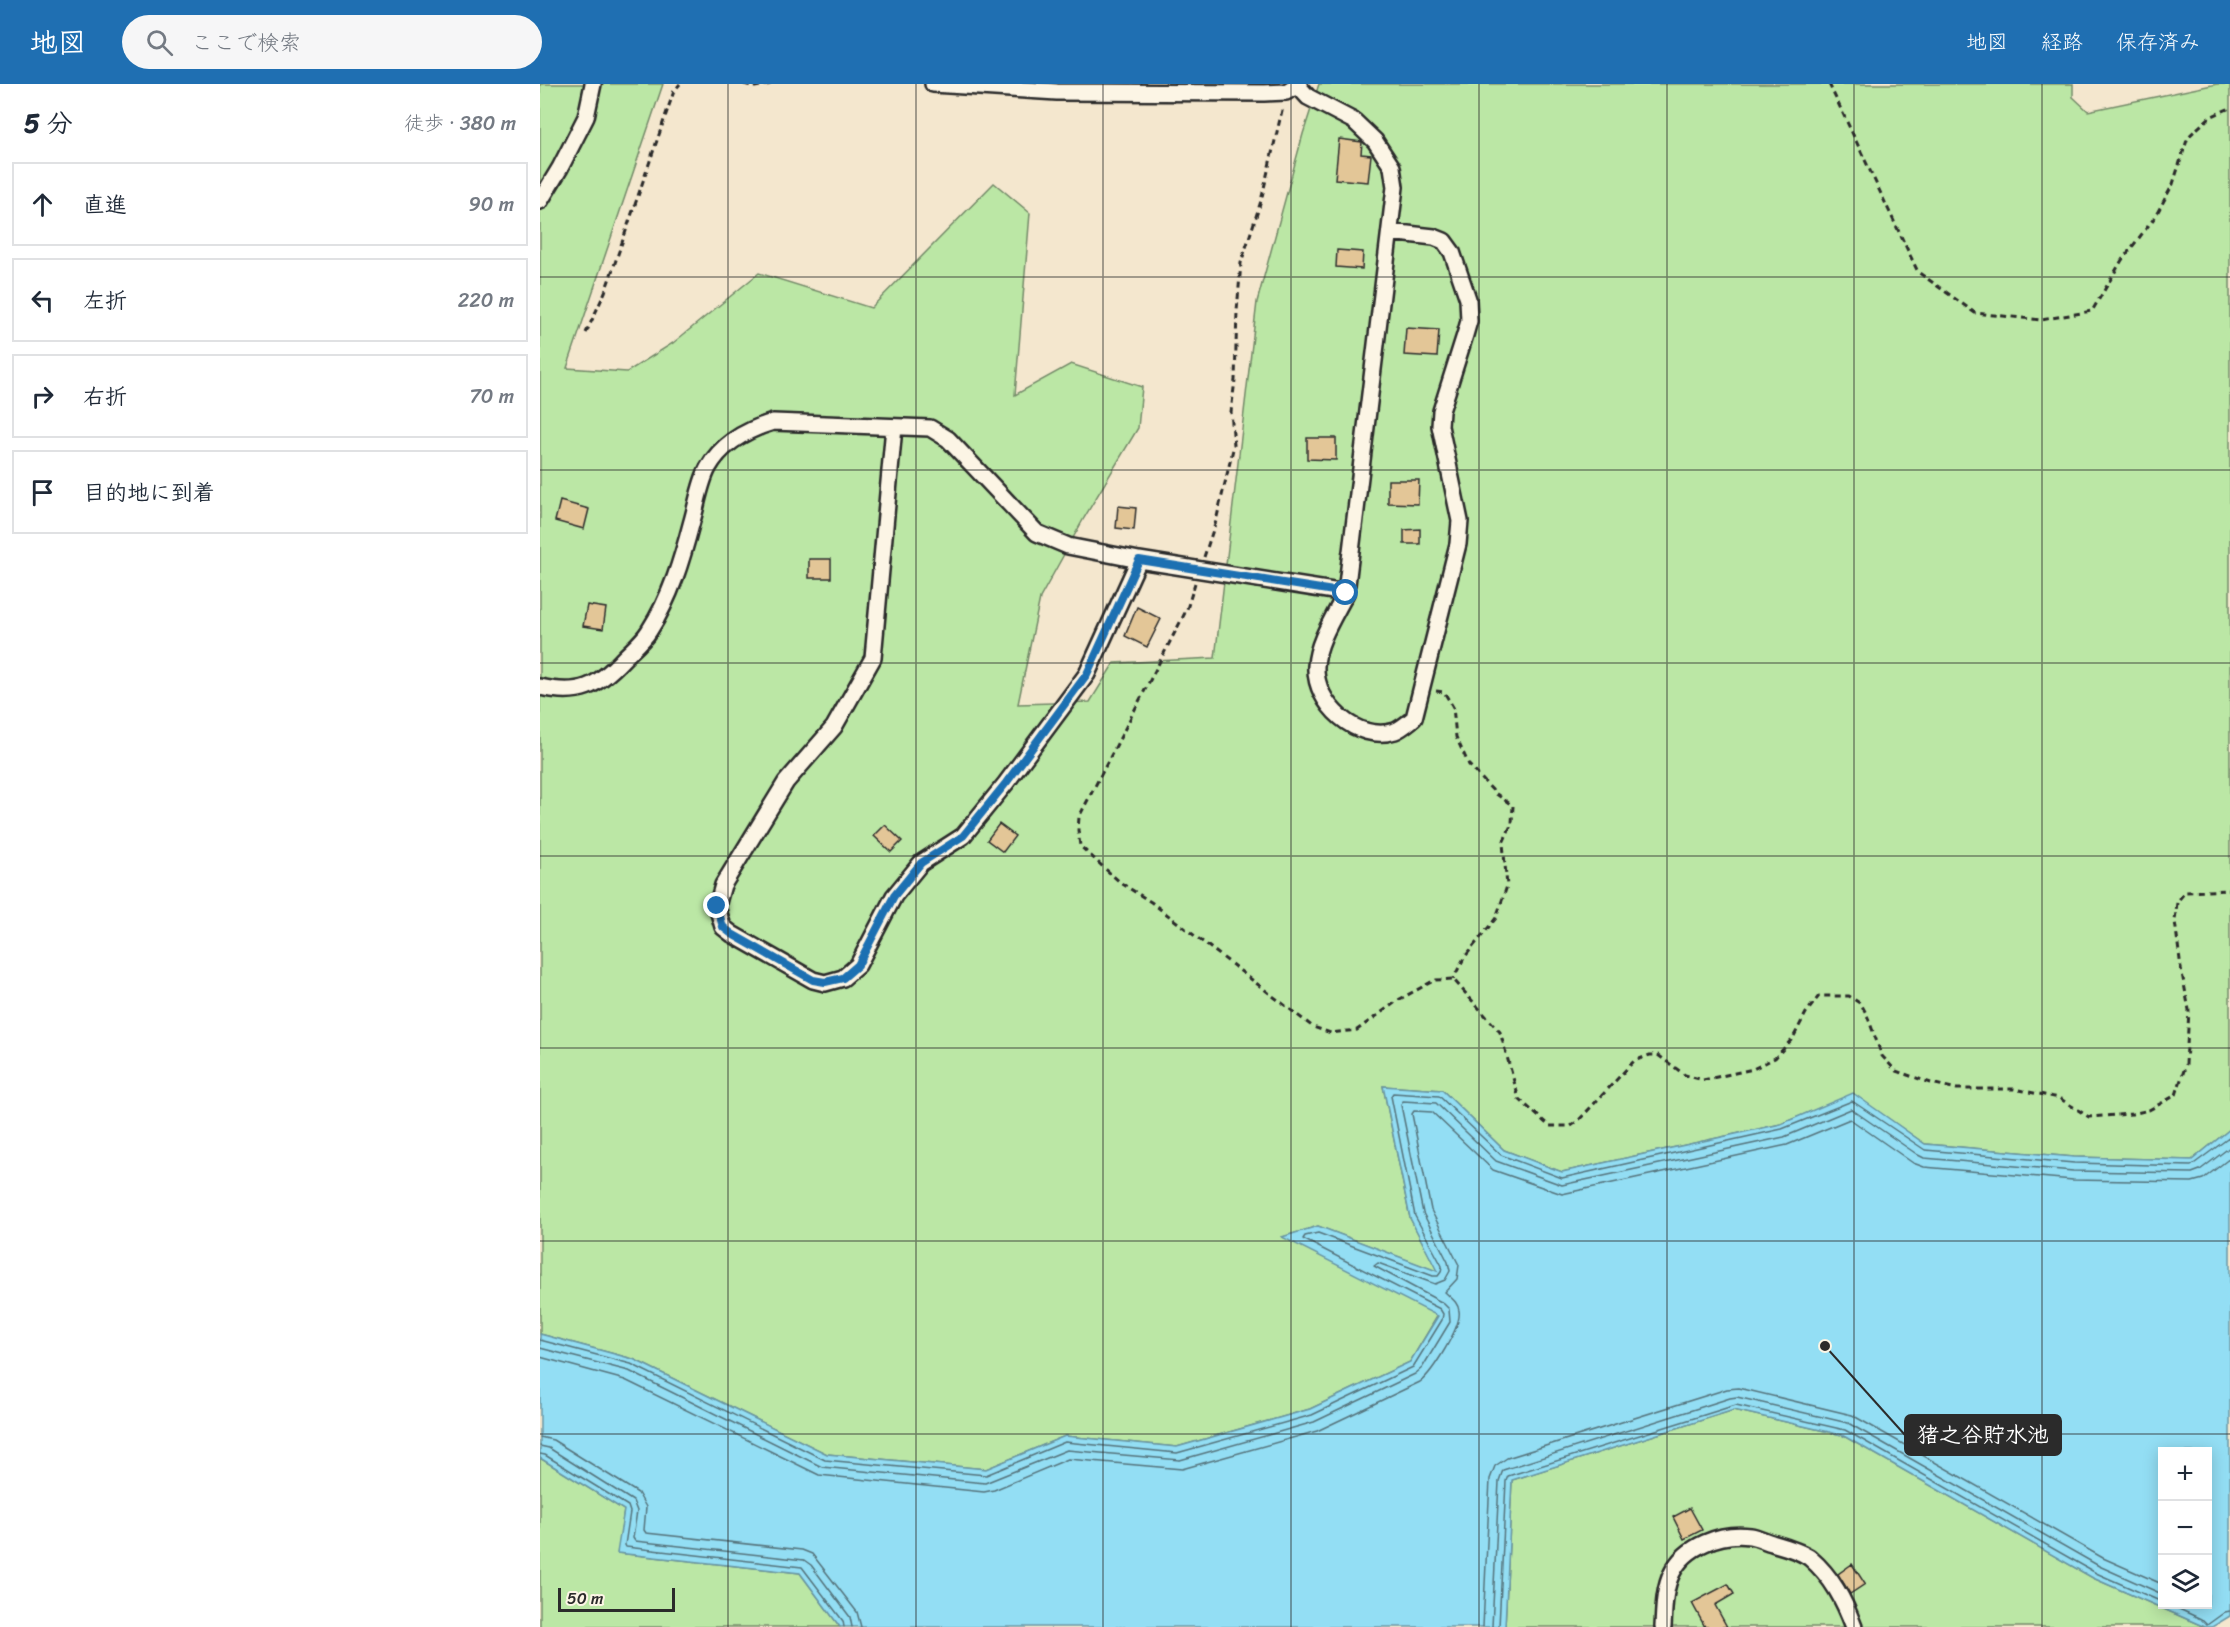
<!DOCTYPE html>
<html lang="ja">
<head>
<meta charset="utf-8">
<style>
  body { margin:0; font-family:Sriracha,"Klee One",sans-serif; background:#f6f6f7; color:#1f2937 }
  .controls { position:absolute; right:18px; bottom:18px; display:grid; overflow:hidden; border-radius:0px; box-shadow:0 3px 15px #0003 }
  .controls button { width:54px; height:54px; display:grid; place-items:center; padding:0; border:0; border-bottom:2px solid #e0e1e3; background:#fff; color:#1f2937; font:30px sans-serif }
  .scale { position:absolute; left:18px; bottom:15px; width:117px; box-sizing:border-box; padding-left:6px; border:3px solid #2b2b2b; border-top:0; font-size:16px; line-height:21px; white-space:nowrap; color:#2b2b2b; -webkit-text-stroke:4px #fcf5e5; paint-order:stroke }
  .stop { position:absolute; width:18px; height:18px; margin:-14px; border:4px solid #1f6fb2; border-radius:50%; background:#fff }
  .stop.end { background:#1f6fb2; border-color:#fff; box-shadow:0 2px 6px #0008 }
  .list { margin:0; padding:0; list-style:none }
  h2 { display:flex; justify-content:space-between; align-items:center; height:78px; margin:0; padding:0 24px; font-size:26px }
  h2 small { font-size:20px; font-weight:400; color:#747a83 }
  .list li { display:grid; grid-template-columns:39px 1fr auto; gap:18px; align-items:center; box-sizing:border-box; height:84px; margin:0 12px 12px; padding:0 12px; border:2px solid #e0e1e3; border-radius:0px }
  .list b { display:block; font-size:22px; white-space:nowrap }
  .list em { font-size:20px; font-style:normal; color:#747a83 }
  .icon { flex:none; width:33px; height:33px; fill:none; stroke:currentColor; stroke-width:2; stroke-linecap:round; stroke-linejoin:round }
  .map { position:relative; flex:none; width:1690px; height:1543px; overflow:hidden }
  header { display:flex; align-items:center; gap:36px; box-sizing:border-box; height:84px; padding:0 30px; background:#1f6fb2; color:#fff }
  header strong { font-size:28px }
  nav { display:flex; gap:33px; margin-inline-start:auto; font-size:21px }
  .search { width:420px; height:54px; background:#f6f6f7; display:flex; align-items:center; gap:15px; box-sizing:border-box; padding:0 21px; border-radius:33px; color:#747a83; font-size:22px }
  main { display:flex }
  aside { flex:1; background:#fff }
  .map>svg:first-child { display:block }
  .green { fill:#bbe7a5; stroke:#738968; stroke-width:1.5 }
  .water { fill:#93def4; stroke:#6996a4; stroke-width:1.5; fill-rule:evenodd }
  .lines { fill:none; stroke-linecap:round; stroke-linejoin:round }
  .shore { stroke:#55737b; stroke-width:1.5 }
  .building { fill:#e3c697; stroke:#2b2b2b; stroke-width:1.5 }
  .minor-casing { stroke:#2b2b2b; stroke-width:20 }
  .path { stroke:#2b2b2b; stroke-width:3; stroke-dasharray:6 4.5; stroke-linecap:butt }
  .minor { stroke:#fcf5e5; stroke-width:15 }
  .route { stroke:#1f6fb2; stroke-width:8 }
  .grid { fill:none; stroke:#2b2b2b; stroke-width:1.5; stroke-opacity:0.55 }
  .leader { fill:none; stroke:#2b2b2b; stroke-width:2 }
  .callout-dot { fill:#2b2b2b; stroke:#fcf5e5; stroke-width:2 }
  .callout { fill:#2b2b2b; stroke:#2b2b2b; stroke-width:2 }
  .callout-label { font-size:22px; text-anchor:middle; font-weight:bold; fill:#fff }
</style>
</head>
<body>
<header>
<strong>地図</strong>
<div class="search"><svg class="icon" aria-label="search" viewBox="0 0 24 24"><circle cx="10" cy="10" r="6"/><path d="M15 15l6 6"/></svg>ここで検索</div>
<nav><a>地図</a><a>経路</a><a>保存済み</a></nav>
</header>
<main>
<aside>
<h2>5 分<small>徒歩 · 380 m</small></h2>
<ul class="list">
<li><svg class="icon" aria-label="ahead" viewBox="0 0 24 24"><path d="M12 20V5M6 11l6-6 6 6"/></svg><div><b>直進</b></div><em>90 m</em></li>
<li><svg class="icon" aria-label="left" viewBox="0 0 24 24"><path d="M17 20v-9H6M10 6l-5 5 5 5"/></svg><div><b>左折</b></div><em>220 m</em></li>
<li><svg class="icon" aria-label="right" viewBox="0 0 24 24"><path d="M7 20v-9h11M14 6l5 5-5 5"/></svg><div><b>右折</b></div><em>70 m</em></li>
<li><svg class="icon" aria-label="arrive" viewBox="0 0 24 24"><path d="M6 21V4h12l-3 4 3 4H6"/></svg><div><b>目的地に到着</b></div></li>
</ul>
</aside>
<div class="map">
<svg width="1690" height="1543" viewBox="0 0 1690 1543">
  <rect width="100%" height="100%" fill="#f4e7ce"/>
  <filter id="ink" filterUnits="userSpaceOnUse"><feTurbulence type="fractalNoise" baseFrequency=".0167" numOctaves="2"/><feDisplacementMap in="SourceGraphic" scale="12" xChannelSelector="R" yChannelSelector="G"/><feConvolveMatrix kernelMatrix="1 2 1 2 8 2 1 2 1" color-interpolation-filters="sRGB"/></filter>
  <g filter="url(#ink)">
    <path class="green" d="M0,0h123l-96,284 60,4 46,-29 86,-70 112,35 123,-125 36,30 -15,182 56,-31 71,23 -4,41 -54,90 -44,80 -22,106 72,-2 24,-39 101,-5 42,-356 46,-168 16,-50h754v13l15,14 129,-27h13v1045l-38,31 -118,-3 -149,-13 -72,-50 -72,30 -219,48 -58,-22 -62,-60 -59,-4 27,132 28,54 -120,-46 -35,11 155,78 -28,47 -100,47 -133,38 -112,-11 -79,33 -159,-15 -194,-95 -93,-25z
      M1194,1326l108,25 251,143 112,49h-700l7,-147z
      M0,1374l84,52 -6,43 182,20 40,54h-300z"/>
    <path class="water" d="M843,1002l59,4 62,60 58,22 219,-48 72,-31 72,51 149,13 118,3 38,-31v487l-18,11h-7l-112,-49 -251,-143 -108,-25 -222,70 -7,147h-665l-40,-54 -183,-20 7,-43 -84,-52v-124l93,25 194,95 159,15 79,-33 112,11 133,-38 100,-47 28,-46 -156,-79 36,-11 119,45 -27,-53zM1622,1368h46v152h-46z"/>
    <g class="lines">
      <path class="shore" d="M0,1256l91,24 194,96 161,15 79,-33 112,11 135,-38 101,-48 29,-47 1,-6 -3,-5 -137,-70 2,-3 13,-3 115,43h5l3,-4 1,-6 -27,-50 -24,-120 2,-3 46,3 62,59 61,23 220,-49 70,-28 73,49 149,13 117,3 39,-29
        M0,1264l89,23 193,96 163,16 82,-33 113,10 134,-38 101,-48 7,-6 28,-46 -1,-13 -6,-6 -69,-37 4,-3 57,21 10,-4 5,-9 -2,-9 -25,-49 -22,-108 2,-4 33,2 60,58 66,24 222,-48 67,-28 67,46 6,3 149,13 119,2 8,-3 30,-23
        M0,1273l85,23 194,95 165,17 10,-2 74,-31 114,10 135,-38 103,-49c12,-9 42,-56 39,-71 -1,-9 -8,-13 -14,-19l12,-13 2,-14 -28,-55 -19,-96 2,-3 18,1 61,58 69,24 225,-49 63,-26 63,44 11,4 149,13 119,2 11,-3 27,-21
        M0,1353l13,3 85,53 8,14 -2,23 2,3 156,17 10,4 45,58 4,15
        M0,1362l9,2 84,53 4,10 -4,27 2,3 169,19 7,5 39,52 2,10
        M0,1370l5,1 83,51 2,6 -5,33 1,2 176,20 41,54 1,6
        M1628,1520l33,15 6,6 18,-13 5,-1
        M943,1543l7,-148 5,-13 12,-8 220,-69 12,-1 113,27 251,143 59,26
        M952,1543l7,-146 4,-11 227,-72 7,-1 111,26 251,143 63,28
        M959,1543l7,-146 2,-5 228,-71 109,25 251,143 66,29"/>
    </g>
    <path class="building" d="M799,55l23,3 -1,12 10,1 -3,27 -33,-3z
      M797,166l26,2 -1,17 -26,-2z
      M866,244l33,2 -2,27 -33,-2z
      M767,354h29v22l-29,-1z
      M848,396h31l-1,24 -30,-1z
      M20,417l29,8 -5,20 -29,-8z
      M578,422l18,2 -2,22 -18,-2z
      M880,445v15h-16v-14z
      M269,475h22v19h-22z
      M47,521l19,3 -3,21 -20,-3z
      M597,523l24,12 -14,28 -22,-11z
      M459,740l16,12 -12,16 -16,-12z
      M345,741l17,16 -11,11 -17,-16z
      M1150,1424l12,22 -18,9 -11,-22z
      M1312,1480l13,20 -15,10 -12,-20z
      M1188,1500l6,10 -19,11 12,22h-22l-13,-24z"/>
    <g class="lines">
      <g class="minor-casing">
        <path id="minor" d="M393,0l124,8 207,1 22,-1 13,-8
          M758,2l10,11 46,24 21,20 17,26 3,20 -49,406c-11,22 -29,49 -30,73 -2,38 41,77 79,65 6,-2 14,-9 19,-13l44,-174 2,-23 -20,-95 1,-15 24,-76 4,-14 -1,-22 -16,-47 -8,-11 -10,-4 -44,-5
          M0,117l20,-33 26,-51 7,-33
          M354,343l-21,231 -39,69 -48,55 -63,103 -6,21 6,21 9,7 81,46 12,3 18,-5 15,-13 36,-69 27,-33 42,-27 43,-53 81,-109 52,-114
          M0,603c40,9 57,0 84,-29 9,-9 19,-17 25,-27 22,-34 33,-72 43,-110 5,-17 8,-38 16,-53 14,-25 38,-38 65,-46l157,6 18,11 89,94 31,13 71,14 207,33
          M1123,1543c1,-18 1,-38 9,-54 13,-27 49,-41 78,-37 7,1 15,5 22,7 12,4 29,8 38,15 22,19 34,42 44,69"/>
      </g>
      <path class="path" d="M204,0l11,3 17,-3
        M1289,0l89,188 57,41 66,7 51,-9 30,-51 33,-43 18,-33 15,-47 22,-20 20,-9
        M46,249l19,-41 69,-201 6,-7
        M664,473l12,-36 18,-76 -3,-33 4,-32 2,-69 4,-48 20,-62 22,-95
        M655,499l-8,26 -108,208 -1,13 2,16 41,37 30,19 162,125 18,6 26,-3 43,-31 35,-19 18,-1 47,53 19,67 30,27h22l7,-5 56,-60 16,-6h8l27,20 18,5 50,-11 22,-11 18,-20 13,-25 13,-17h30l12,8 6,11 15,41 14,15 35,12 26,6h57l45,9 30,19 43,-3 17,-4 27,-15 10,-31 3,-54 -8,-42 -6,-47 2,-19 8,-10 45,-2
        M896,607l8,1 9,15 3,30 13,28 26,28 18,13 -1,17 -9,20 4,43 -11,32 -32,40 -11,21"/>
      <use href="#minor" class="minor"/>
    </g>
  </g>
  <g class="lines" filter="url(#ink)">
    <path class="route" d="M177,822l6,21 9,7 81,46 12,2 18,-4 15,-13 36,-69 27,-33 42,-27 43,-53 81,-109 52,-114 207,33"/>
  </g>
  <path class="grid" d="M188,0v1543M376,0v1543M563,0v1543M751,0v1543M939,0v1543M1127,0v1543M1314,0v1543M1502,0v1543M0,193h1690M0,386h1690M0,579h1690M0,772h1690M0,964h1690M0,1157h1690M0,1350h1690"/>
  <path class="leader" d="M1285 1262L1365 1351"/>
  <circle class="callout-dot" cx="1285" cy="1262" r="6"/>
  <rect class="callout" x="1365" y="1331" width="156" height="40" rx="6"/>
  <g class="callout-label">
    <text x="1443" y="1358">猪之谷貯水池</text>
  </g>
</svg>
<div class="controls">
<button>+</button>
<button>−</button>
<button><svg class="icon" aria-label="layers" viewBox="0 0 24 24"><path d="M12 4l9 5-9 5-9-5zM3 14l9 5 9-5"/></svg></button>
</div>
<div class="scale">50 m</div>
<div class="stop" style="left:806px;top:509px"></div>
<div class="stop end" style="left:177px;top:822px"></div>
</div>
</main>
</body>
</html>
